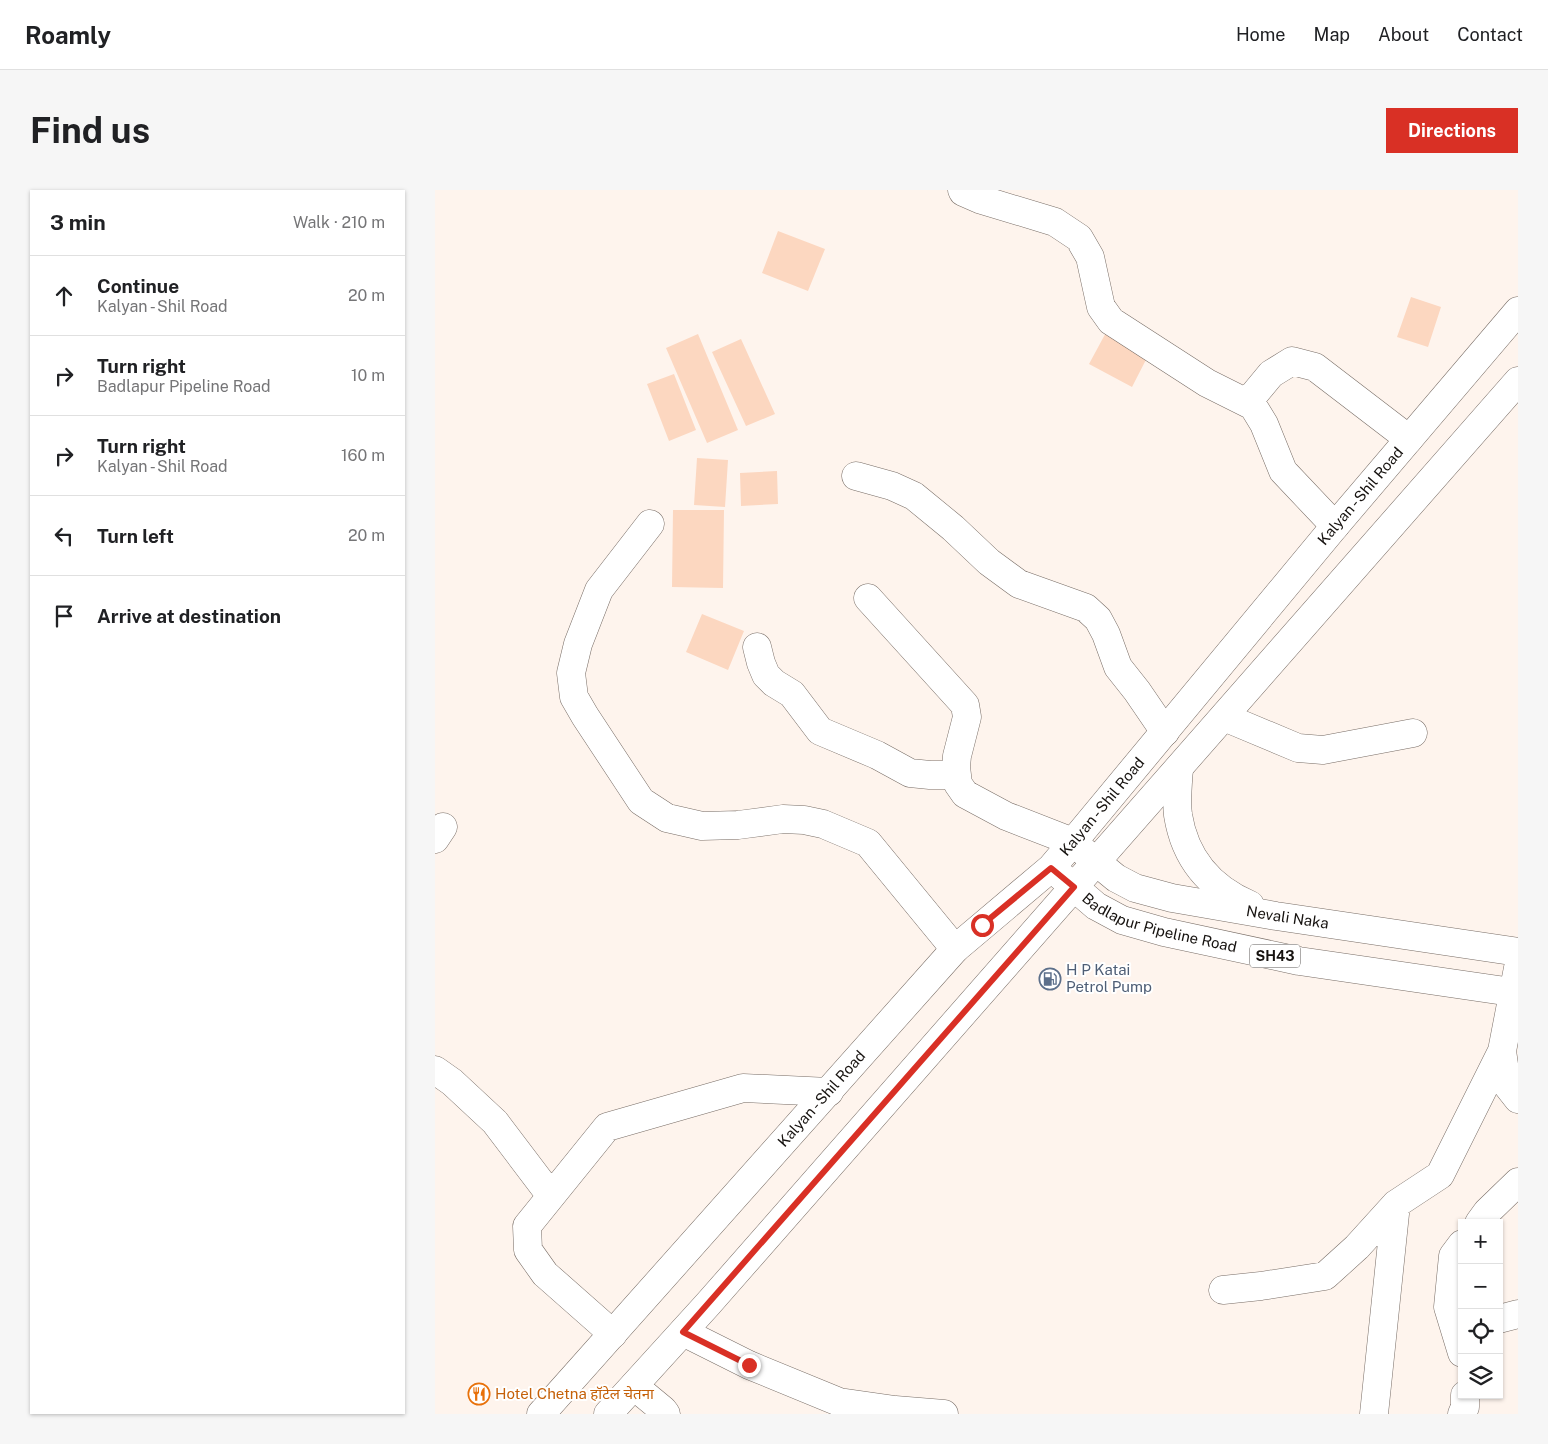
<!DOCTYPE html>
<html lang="en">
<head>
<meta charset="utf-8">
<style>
  body { margin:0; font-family:"Public Sans","Noto Sans Devanagari",sans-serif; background:#f6f6f6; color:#202124 }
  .controls { position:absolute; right:15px; bottom:15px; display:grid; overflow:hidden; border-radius:0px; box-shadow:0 1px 4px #0004 }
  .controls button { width:45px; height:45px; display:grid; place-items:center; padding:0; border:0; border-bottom:1px solid #e0e0e0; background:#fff; color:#202124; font:25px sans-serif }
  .stop { position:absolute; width:15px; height:15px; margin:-11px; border:4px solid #d93025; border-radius:50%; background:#fff }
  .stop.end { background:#d93025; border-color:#fff; box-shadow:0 1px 5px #0008 }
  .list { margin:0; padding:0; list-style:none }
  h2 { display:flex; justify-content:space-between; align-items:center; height:65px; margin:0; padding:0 20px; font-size:21px }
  h2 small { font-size:16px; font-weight:400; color:#757577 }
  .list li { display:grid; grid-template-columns:32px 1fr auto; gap:15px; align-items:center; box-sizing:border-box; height:80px; padding:0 20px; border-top:1px solid #e0e0e0 }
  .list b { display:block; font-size:19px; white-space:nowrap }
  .list p { margin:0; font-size:16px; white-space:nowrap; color:#757577 }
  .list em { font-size:16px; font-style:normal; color:#757577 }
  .icon { flex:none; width:28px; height:28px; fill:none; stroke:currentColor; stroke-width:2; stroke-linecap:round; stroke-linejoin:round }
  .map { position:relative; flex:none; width:1083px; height:1224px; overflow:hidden; border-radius:0px }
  header { display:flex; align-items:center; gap:30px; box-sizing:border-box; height:70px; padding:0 25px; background:#fff; border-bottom:1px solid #e0e0e0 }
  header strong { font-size:24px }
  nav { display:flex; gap:28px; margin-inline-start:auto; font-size:18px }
  .intro { display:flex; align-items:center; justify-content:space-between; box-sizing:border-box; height:120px; padding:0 30px }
  h1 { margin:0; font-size:35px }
  .button { padding:12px 22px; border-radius:0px; background:#d93025; color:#fff; font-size:18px; font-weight:700 }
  main { display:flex; gap:30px; padding:0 30px }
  aside { flex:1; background:#fff; border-radius:0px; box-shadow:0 1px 4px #0004 }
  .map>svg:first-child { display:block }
  .building { fill:#fcd7c0 }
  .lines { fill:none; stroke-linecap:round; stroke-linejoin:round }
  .minor-casing { stroke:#786d66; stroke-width:29 }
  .major-casing { stroke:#786d66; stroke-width:29 }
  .minor { stroke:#fff; stroke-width:28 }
  .major { stroke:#fff; stroke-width:28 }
  .route { stroke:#d93025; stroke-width:6 }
  .labels { text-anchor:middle; stroke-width:4; stroke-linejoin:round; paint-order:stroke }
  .shield { fill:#fff; stroke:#5c5957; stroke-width:1 }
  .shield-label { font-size:14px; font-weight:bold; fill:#16120f }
  .street-label { font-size:15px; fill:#16120f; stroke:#fff }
  .service-label { font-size:15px; fill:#4e5e75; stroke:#fff; text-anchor:start }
  .food-label { font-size:15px; fill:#c56008; stroke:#fff; text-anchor:start }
</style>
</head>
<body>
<header>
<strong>Roamly</strong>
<nav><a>Home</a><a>Map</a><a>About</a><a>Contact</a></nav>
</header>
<div class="intro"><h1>Find us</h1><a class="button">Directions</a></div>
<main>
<aside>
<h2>3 min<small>Walk · 210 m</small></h2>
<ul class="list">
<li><svg class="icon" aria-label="ahead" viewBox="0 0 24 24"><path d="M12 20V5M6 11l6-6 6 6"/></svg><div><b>Continue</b><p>Kalyan - Shil Road</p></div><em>20 m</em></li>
<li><svg class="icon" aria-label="right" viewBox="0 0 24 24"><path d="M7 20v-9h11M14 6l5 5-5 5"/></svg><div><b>Turn right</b><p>Badlapur Pipeline Road</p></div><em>10 m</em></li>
<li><svg class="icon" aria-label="right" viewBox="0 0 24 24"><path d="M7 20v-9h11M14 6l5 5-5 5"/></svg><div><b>Turn right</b><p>Kalyan - Shil Road</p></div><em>160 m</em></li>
<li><svg class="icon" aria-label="left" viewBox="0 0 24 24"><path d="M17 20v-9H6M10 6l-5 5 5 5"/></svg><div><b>Turn left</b></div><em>20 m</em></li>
<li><svg class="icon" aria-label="arrive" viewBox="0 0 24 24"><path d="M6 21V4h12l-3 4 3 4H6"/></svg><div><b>Arrive at destination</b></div></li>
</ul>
</aside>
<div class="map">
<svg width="1083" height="1224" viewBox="0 0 1083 1224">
  <rect width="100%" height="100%" fill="#fef4ed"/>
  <path class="building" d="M343,41l47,18 -17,42 -46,-18z
    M976,107l30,10 -13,40 -31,-10z
    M674,137l42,23 -19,37 -43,-23z
    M263,144l40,96 -31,13 -41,-95z
    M306,149l34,75 -29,12 -34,-74z
    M239,184l22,56 -27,11 -22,-57z
    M262,268l31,2 -3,47 -31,-2z
    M342,281l1,33 -37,2 -1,-33z
    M238,320h51l-1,78 -51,-1z
    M267,424l42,17 -16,39 -42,-18z"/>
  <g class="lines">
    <g class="minor-casing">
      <path id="minor" d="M527,0l1,2 16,7 76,23 24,16 11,19 11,50 10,14 96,62 46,23 11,18 19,47 52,55
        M812,213l24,-29 21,-13 23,6 94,72
        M421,286l36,10 22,10 39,32 36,34 30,22 67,24 12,11 8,15 12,33 19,24 28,41
        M215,334l-51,66 -21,54 -7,29 3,24 11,19 56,85 26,17 35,8 36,-1 45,-6 21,1 19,4 45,19 87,106
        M433,408l97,107 2,12 -10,39 -1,11 2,17 7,10 41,22 67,26
        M322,457l4,16 5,12 8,8 18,11 28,37 57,24 33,18 20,2h27
        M789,527l74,31 25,2 90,-17
        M0,649l8,-12
        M1083,778l-16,83 5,34 11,14
        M0,880l17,12 43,40 56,74
        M1044,1033l8,-11 31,-30
        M1027,1054l-9,12 -5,51 14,46
        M788,1100l38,-4 64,-10 32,-29 39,-43 44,-29 62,-124
        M1064,1129l19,-5
        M248,1142l66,33 90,37 56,8 49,4
        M178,1144l-68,-60 -17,-24 -1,-24 80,-99 136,-39 86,4
        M199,1196l29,24 3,4
        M939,1224l22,-210
        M1027,1224l3,-7v-12"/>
    </g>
    <g class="major-casing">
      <g id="major">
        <path d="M744,578c-1,15 -3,32 -1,47 7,44 32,73 72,90"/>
        <path id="s1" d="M647,660l34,28 19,10 37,10 104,18 242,36"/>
        <path id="s2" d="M626,686l35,30 26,14 42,12 135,29 219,32"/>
        <path id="s3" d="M106,1224l414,-465 96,-81 22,-26 262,-316 183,-215"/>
        <path d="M173,1224l100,-110 810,-923"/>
      </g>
    </g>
    <use href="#minor" class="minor"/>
    <use href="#major" class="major"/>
  </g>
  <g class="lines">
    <path class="route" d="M314,1175l-66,-33 391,-445 -23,-19 -69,57"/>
  </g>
  <defs>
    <g id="fuel-ring" transform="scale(1.125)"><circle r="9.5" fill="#fff" stroke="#5c6f8a" stroke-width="1.5"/><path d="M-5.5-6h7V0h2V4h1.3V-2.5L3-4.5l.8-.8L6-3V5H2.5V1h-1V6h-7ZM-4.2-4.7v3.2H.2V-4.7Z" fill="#5c6f8a"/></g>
    <g id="restaurant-ring" transform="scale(1.125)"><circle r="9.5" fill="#fff" stroke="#e8710a" stroke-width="1.5"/><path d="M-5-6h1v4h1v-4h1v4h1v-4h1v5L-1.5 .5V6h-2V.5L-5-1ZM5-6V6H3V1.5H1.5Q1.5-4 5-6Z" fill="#e8710a"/></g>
  </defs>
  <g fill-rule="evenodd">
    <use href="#fuel-ring" x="615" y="789"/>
    <use href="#restaurant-ring" x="44" y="1204"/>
  </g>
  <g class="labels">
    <rect class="shield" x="815" y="754.5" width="50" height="23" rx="4"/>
    <g class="shield-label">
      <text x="840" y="771">SH43</text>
    </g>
    <g class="street-label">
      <text dy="5" stroke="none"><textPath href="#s3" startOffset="1232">Kalyan - Shil Road</textPath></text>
      <text dy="5" stroke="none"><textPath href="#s3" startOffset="828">Kalyan - Shil Road</textPath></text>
      <text dy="5" stroke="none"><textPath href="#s1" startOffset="221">Nevali Naka</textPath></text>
      <text dy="5" stroke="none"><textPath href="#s2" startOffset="112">Badlapur Pipeline Road</textPath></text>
      <text dy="5" stroke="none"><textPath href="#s3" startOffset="422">Kalyan - Shil Road</textPath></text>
    </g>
    <g class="service-label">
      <text x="631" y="785">H P Katai<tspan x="631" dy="17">Petrol Pump</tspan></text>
    </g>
    <g class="food-label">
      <text x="60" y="1209">Hotel Chetna हॉटेल चेतना</text>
    </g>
  </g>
</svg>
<div class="controls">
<button>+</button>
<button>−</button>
<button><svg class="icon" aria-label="locate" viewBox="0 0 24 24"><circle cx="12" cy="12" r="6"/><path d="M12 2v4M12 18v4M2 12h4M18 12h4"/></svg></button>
<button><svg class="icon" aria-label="layers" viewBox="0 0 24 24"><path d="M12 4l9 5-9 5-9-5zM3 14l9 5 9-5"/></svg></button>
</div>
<div class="stop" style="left:547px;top:735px"></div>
<div class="stop end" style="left:314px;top:1175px"></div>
</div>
</main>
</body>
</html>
